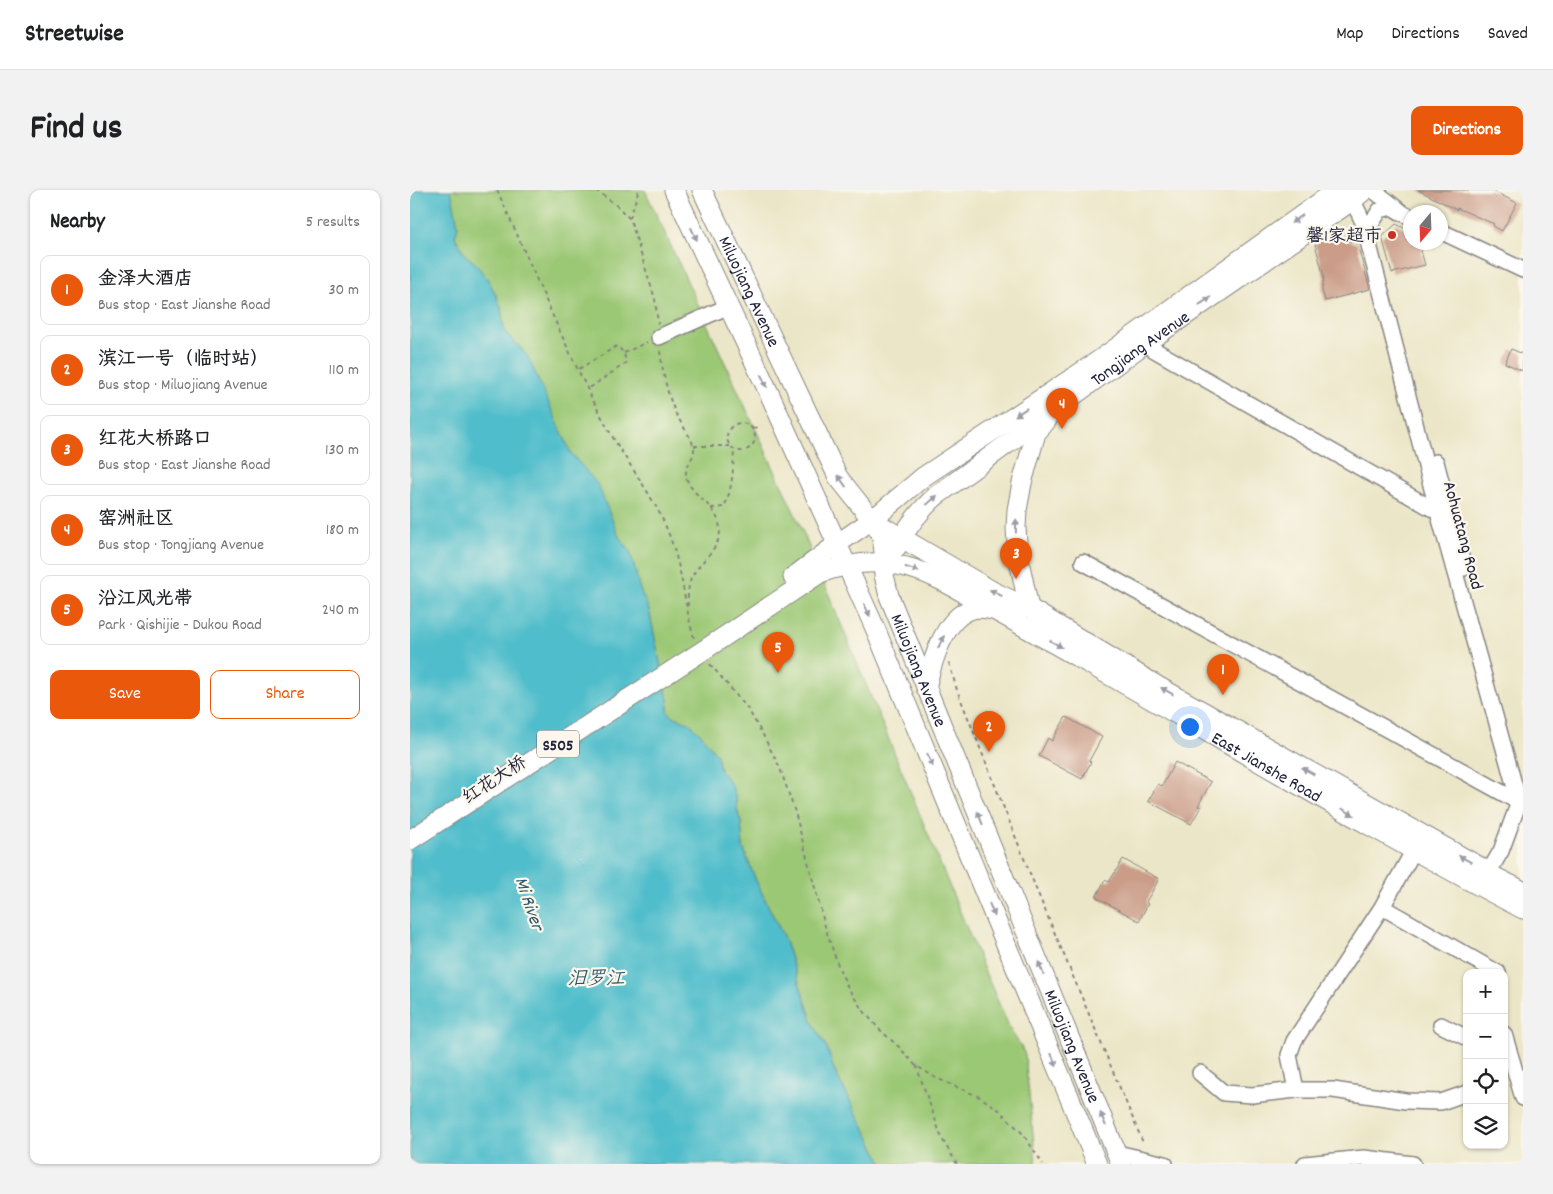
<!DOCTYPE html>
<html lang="en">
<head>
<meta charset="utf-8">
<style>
  body { margin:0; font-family:Dekko,"LXGW WenKai TC",sans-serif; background:#f2f2f2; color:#202124 }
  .controls { position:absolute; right:15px; bottom:15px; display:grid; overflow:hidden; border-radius:10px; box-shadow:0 1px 4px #0004 }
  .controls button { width:45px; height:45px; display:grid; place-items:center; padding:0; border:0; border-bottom:1px solid #e0e0e0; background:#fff; color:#202124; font:25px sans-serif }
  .compass { position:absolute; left:993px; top:15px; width:45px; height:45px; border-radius:50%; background:#fff; box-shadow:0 1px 4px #0004; rotate:199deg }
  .you { position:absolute; left:779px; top:536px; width:18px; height:18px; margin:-12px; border:4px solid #fff; border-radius:50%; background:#1a73e8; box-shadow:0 0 0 8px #1a73e833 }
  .badge { display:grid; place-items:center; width:32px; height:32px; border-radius:50%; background:#ea580c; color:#fff; font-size:16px; font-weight:700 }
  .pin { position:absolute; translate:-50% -41px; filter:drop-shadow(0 1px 2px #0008) }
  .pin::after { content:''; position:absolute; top:26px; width:18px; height:15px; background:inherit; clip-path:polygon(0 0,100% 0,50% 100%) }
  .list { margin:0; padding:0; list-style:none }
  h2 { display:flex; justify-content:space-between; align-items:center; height:65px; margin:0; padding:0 20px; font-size:21px }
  h2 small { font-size:16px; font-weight:400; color:#757577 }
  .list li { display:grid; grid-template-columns:32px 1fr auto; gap:15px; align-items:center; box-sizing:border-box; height:70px; margin:0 10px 10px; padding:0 10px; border:1px solid #e0e0e0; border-radius:10px }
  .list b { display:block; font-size:19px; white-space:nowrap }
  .list p { margin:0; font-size:16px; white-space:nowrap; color:#757577 }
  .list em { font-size:16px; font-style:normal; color:#757577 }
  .actions { display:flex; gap:10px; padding:15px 20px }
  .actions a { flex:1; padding:11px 0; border:1px solid #ea580c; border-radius:10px; text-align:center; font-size:18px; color:#ea580c }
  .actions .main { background:#ea580c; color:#fff }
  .icon { flex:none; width:28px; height:28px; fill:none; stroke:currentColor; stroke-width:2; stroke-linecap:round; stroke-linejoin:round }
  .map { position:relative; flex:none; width:1113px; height:974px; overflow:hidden; border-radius:10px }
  header { display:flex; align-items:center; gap:30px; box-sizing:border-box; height:70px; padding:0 25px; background:#fff; border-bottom:1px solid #e0e0e0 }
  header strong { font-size:24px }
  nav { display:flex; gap:28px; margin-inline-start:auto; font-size:18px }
  .intro { display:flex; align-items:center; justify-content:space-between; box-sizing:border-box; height:120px; padding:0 30px }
  h1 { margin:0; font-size:35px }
  .button { padding:12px 22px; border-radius:10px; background:#ea580c; color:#fff; font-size:18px; font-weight:700 }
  main { display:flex; gap:30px; padding:0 30px }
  aside { flex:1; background:#fff; border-radius:10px; box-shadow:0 1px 4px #0004 }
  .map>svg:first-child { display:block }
  .green { fill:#9bc875; stroke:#5e7558 }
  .water { fill:#50bdcb; stroke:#397083 }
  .building { fill:#cb9d89 }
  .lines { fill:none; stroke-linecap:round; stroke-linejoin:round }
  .minor-casing { stroke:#878482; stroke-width:18 }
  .major-casing { stroke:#878482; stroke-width:21 }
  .path { stroke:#878482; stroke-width:2; stroke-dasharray:4 4; stroke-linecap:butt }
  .minor { stroke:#fff; stroke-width:15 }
  .major { stroke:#fff; stroke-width:19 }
  .major-bridge-casing { stroke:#878482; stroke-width:21; stroke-linecap:butt }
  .major-bridge { stroke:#fff; stroke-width:19 }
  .oneway { fill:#9c9ca7 }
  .poi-dot { fill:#c8321e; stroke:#fbf7ec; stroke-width:2 }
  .labels { text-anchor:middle; stroke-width:4.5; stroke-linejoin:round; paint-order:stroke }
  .shield { fill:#fbf7ec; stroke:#636270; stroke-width:1 }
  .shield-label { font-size:16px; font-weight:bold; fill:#22223b }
  .poi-label { font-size:18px; fill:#22223b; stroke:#fbf7ec; text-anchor:end }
  .street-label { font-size:18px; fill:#22223b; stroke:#fbf7ec }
  .water-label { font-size:19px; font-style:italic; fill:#32586d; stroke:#fbf7ec }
</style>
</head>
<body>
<header>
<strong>Streetwise</strong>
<nav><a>Map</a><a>Directions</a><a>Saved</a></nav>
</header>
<div class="intro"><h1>Find us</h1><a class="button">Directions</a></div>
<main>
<aside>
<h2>Nearby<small>5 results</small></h2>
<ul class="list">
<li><span class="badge">1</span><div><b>金泽大酒店</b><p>Bus stop · East Jianshe Road</p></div><em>30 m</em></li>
<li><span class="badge">2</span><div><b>滨江一号（临时站）</b><p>Bus stop · Miluojiang Avenue</p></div><em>110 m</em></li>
<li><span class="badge">3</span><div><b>红花大桥路口</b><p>Bus stop · East Jianshe Road</p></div><em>130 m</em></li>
<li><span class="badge">4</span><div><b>窑洲社区</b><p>Bus stop · Tongjiang Avenue</p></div><em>180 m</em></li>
<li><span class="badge">5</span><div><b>沿江风光带</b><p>Park · Qishijie - Dukou Road</p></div><em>240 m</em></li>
</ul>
<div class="actions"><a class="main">Save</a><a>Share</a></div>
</aside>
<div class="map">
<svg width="1113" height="974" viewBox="0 0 1113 974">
  <rect width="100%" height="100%" fill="#fbf7ec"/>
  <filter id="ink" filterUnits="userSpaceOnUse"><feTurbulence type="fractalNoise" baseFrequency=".02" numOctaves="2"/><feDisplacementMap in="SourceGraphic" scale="10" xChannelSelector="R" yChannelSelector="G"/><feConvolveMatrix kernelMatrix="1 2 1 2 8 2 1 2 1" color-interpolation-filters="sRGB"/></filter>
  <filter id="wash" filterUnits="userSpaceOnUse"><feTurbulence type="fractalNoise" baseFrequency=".0096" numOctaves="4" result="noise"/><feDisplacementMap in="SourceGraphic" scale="20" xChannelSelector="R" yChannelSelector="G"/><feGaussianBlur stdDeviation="1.12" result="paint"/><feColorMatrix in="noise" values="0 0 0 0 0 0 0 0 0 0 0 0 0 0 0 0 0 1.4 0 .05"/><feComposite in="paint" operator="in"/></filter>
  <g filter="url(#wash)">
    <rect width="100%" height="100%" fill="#ece6c8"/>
    <path class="green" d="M41,0h194l155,335 185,447 27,61 9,13 4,9 11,109h-154l-1,-4 -47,-90 -7,-22 -14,-25 -30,-87 -27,-55 -13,-34 -2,-25 -4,-12 -1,-11 -5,-15 -11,-14 -3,-15 -29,-33 -14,-5 -6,-5v-12l-13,-61 -6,-29 -9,-20 -10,-39 -11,-14 -9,-22 -27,-46 -12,-16 -9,-20 -41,-85 -7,-6 -10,-11 -3,-23 -5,-13 -8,-15 -13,-17 -10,-8 -10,-18 3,-11z"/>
    <path class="water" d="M0,0h41l7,36 -3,11 10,18 10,8 13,17 8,15 5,13 3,23 10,11 7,6 7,9 43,96 27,32 21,52 11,14 10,39 9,20 6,29 13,61v12l6,5 14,5 12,11 17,22 3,15 11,14 5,15 1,11 4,12 2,26 13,33 27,55 30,87 14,25 7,22 47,90 1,4h-466l-6,-5z"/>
    <g id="blocks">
      <path class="building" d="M1008,0h73l26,13 -15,28 -9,-5 1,-2 -37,-16v2z
        M986,34l14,7v11h16l-5,9 4,14 -33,8 -10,-36z
        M913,47h16l18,7 13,45 -45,12 -3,-11 2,-13 -9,-33z
        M1101,159l12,5v17l-18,-8z
        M656,527l36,20 -13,24 2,1 -9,17 -43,-23 9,-18 4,3z
        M765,572l36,20 -13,24 3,1 -10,17 -43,-23 10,-17 4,2z
        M713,669l36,20 -13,23 2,2 -9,17 -43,-24 9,-17 4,2z"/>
    </g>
  </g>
  <g filter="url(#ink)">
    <use href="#blocks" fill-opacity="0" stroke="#878482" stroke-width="1"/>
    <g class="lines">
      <g class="minor-casing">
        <path id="minor" d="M938,0l15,32 75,290 81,290 -18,49 -18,31
          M963,0l31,24 7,3
          M961,34l9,-14 12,-3 8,5
          M1030,41l83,39
          M728,145l6,9 294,168
          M249,147l70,-31
          M1026,272l28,106
          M673,372l436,240
          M972,717l116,66
          M1031,835l26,13
          M1094,844l19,64
          M790,883l24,20 28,2 44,-5h37l73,11 35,1 26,-9
          M886,900l-7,-35 5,-14 88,-134 32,-57
          M707,963l48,11
          M895,974l59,-6 49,6"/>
      </g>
      <g class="major-casing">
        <g id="major">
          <path d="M264,0l96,205 105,233 222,536"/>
          <path id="s1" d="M292,0l136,287 34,43 10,16 2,16v23l5,21 232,568"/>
          <path d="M463,331l121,71 35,16 132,80 328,184 6,5 28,14"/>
          <path id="s2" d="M486,358c10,-19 23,-37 40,-52l208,-152 209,-144 12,-10"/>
          <path d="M383,387l44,-33 35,-24 51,-43 172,-114 242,-173"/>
          <path d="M619,418l-11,-52 -2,-28 1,-18 5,-27 14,-50 11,-13"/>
          <path id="s3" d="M297,458l113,-75c28,-10 58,-14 86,-6 29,7 54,24 79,38 38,21 77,43 115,65 140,80 279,164 423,239"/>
          <path d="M516,498c6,-26 19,-77 52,-80 4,0 10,1 15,2"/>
        </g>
      </g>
      <path class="path" d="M87,0c36,79 69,161 110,237 17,31 39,59 55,91 10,21 17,46 21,69 3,17 6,34 11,51
        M186,0l20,15 14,14 25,80 3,25
        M220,28l8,-26 -1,-2
        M250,161c3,22 7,43 16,63 4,8 17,26 18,34 1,12 -12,19 -7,32 8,19 32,26 33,50 0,20 -22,32 -29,49 -4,10 -3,20 -3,30
        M214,163l23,-11
        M169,179l38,-23 7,7 2,10 -38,26
        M317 247a14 14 0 1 1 28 0a14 14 0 1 1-28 0Z
        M343,239l7,-4
        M284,256h36
        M301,318l13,-1c9,-20 9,-37 10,-57
        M539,473l8,27 80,201 107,254
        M300,474l38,45 15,26 17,33 15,44 31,118 13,38 9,20 14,21 17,20 20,18 16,18 21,13 44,19 18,12 25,25 20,30
        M506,875l26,74 15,25"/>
      <use href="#minor" class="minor"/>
      <use href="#major" class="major"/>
      <g class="major-bridge-casing">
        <path id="major-bridge" d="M0,650l297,-192"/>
      </g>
      <use href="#major-bridge" class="major-bridge"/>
    </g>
    <defs><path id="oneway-solid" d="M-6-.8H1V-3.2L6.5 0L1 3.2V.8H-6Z" transform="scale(1.25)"/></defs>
    <g class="oneway">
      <use href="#oneway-solid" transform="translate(887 29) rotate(145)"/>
      <use href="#oneway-solid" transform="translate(284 44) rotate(65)"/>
      <use href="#oneway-solid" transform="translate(795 111) rotate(-34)"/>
      <use href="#oneway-solid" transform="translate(354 191) rotate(65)"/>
      <use href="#oneway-solid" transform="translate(611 222) rotate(146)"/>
      <use href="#oneway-solid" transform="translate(432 291) rotate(-125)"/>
      <use href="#oneway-solid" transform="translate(522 310) rotate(-41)"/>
      <use href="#oneway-solid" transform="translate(606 336) rotate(-89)"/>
      <use href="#oneway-solid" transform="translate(502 379) rotate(17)"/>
      <use href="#oneway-solid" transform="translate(586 403) rotate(-153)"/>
      <use href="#oneway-solid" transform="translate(457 420) rotate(65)"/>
      <use href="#oneway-solid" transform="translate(531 452) rotate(-64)"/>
      <use href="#oneway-solid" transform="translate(646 454) rotate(30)"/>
      <use href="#oneway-solid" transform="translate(757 501) rotate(-151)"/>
      <use href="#oneway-solid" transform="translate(520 570) rotate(67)"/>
      <use href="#oneway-solid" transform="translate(898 581) rotate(-151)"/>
      <use href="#oneway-solid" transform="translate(938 622) rotate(30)"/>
      <use href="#oneway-solid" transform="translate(570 628) rotate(-112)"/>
      <use href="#oneway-solid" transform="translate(1055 669) rotate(-151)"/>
      <use href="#oneway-solid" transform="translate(582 720) rotate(67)"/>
      <use href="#oneway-solid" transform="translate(631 778) rotate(-112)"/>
      <use href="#oneway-solid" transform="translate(644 870) rotate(67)"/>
      <use href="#oneway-solid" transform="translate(693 929) rotate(-112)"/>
    </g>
  </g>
  <circle class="poi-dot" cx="982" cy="45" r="5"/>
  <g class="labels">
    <rect class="shield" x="127" y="540.5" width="42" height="27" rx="4"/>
    <g class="shield-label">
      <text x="148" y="560">S505</text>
    </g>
    <g class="poi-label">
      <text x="972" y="51">馨1家超市</text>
    </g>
    <g class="street-label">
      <text dy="6" stroke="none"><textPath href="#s1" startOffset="112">Miluojiang Avenue</textPath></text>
      <text dy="6" stroke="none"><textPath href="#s2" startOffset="318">Tongjiang Avenue</textPath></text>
      <text transform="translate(1054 345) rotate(75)" y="6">Aohuatang Road</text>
      <text dy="6" stroke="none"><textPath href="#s1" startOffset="532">Miluojiang Avenue</textPath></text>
      <text dy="6" stroke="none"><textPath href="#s3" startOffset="636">East Jianshe Road</textPath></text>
      <text transform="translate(84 589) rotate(-33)" y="6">红花大桥</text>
      <text dy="6" stroke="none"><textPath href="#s1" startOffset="938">Miluojiang Avenue</textPath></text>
    </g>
    <g class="water-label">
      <text transform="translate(121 713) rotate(71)" y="7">Mi River</text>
      <text x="186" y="794">汨罗江</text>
    </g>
  </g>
</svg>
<div class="controls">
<button>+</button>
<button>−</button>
<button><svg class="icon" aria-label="locate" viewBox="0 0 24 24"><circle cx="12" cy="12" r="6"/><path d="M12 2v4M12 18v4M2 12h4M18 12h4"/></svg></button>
<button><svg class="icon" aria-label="layers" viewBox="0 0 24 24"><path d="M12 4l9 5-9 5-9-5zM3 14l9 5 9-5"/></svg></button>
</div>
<svg class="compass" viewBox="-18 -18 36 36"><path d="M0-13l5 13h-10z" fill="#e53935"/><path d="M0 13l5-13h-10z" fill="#757577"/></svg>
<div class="you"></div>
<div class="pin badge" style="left:813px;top:505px">1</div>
<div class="pin badge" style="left:579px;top:562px">2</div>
<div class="pin badge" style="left:606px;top:389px">3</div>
<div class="pin badge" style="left:652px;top:239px">4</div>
<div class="pin badge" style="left:368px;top:483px">5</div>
</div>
</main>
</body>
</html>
